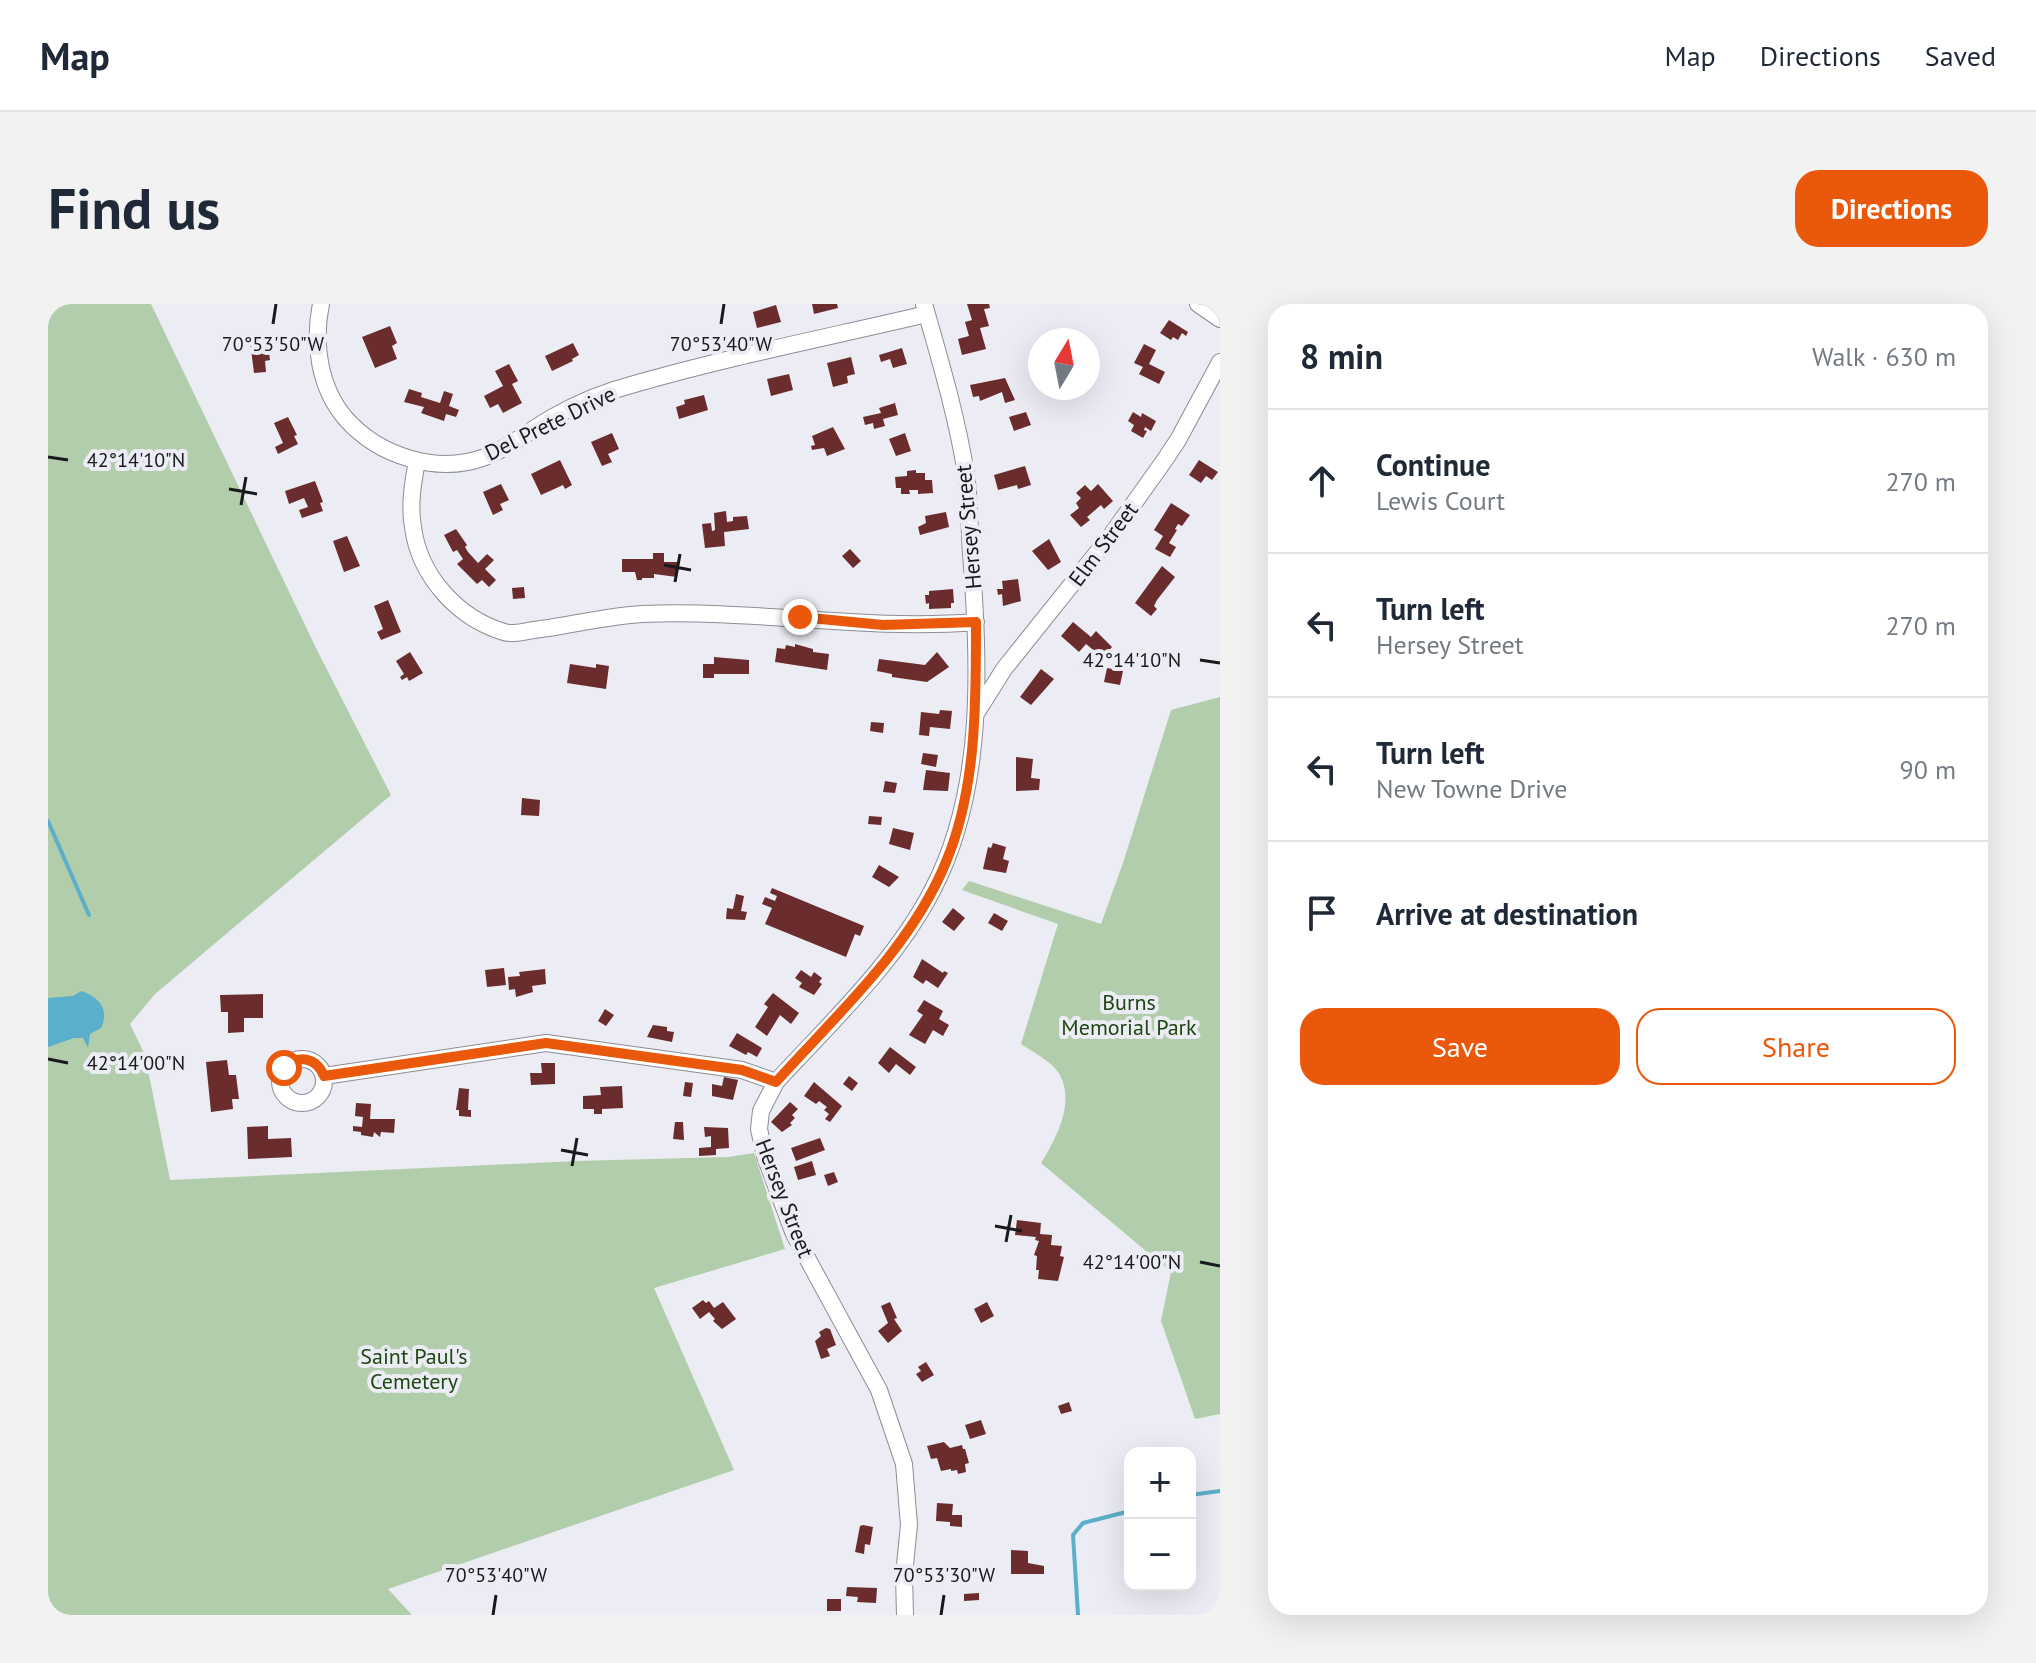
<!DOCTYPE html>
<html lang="en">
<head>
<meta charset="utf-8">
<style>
  body { margin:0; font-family:"PT Sans",sans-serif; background:#f2f2f3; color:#1f2937 }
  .controls { position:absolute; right:24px; bottom:24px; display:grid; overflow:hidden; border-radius:16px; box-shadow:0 8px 32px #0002 }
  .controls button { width:72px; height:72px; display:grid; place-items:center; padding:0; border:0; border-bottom:2px solid #e0e1e3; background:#fff; color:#1f2937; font:40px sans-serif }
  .compass { position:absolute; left:980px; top:24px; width:72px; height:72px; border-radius:50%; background:#fff; box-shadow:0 8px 32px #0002; rotate:10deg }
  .stop { position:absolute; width:24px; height:24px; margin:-18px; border:6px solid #ea580c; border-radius:50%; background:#fff }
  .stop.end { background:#ea580c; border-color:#fff; box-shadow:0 2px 8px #0008 }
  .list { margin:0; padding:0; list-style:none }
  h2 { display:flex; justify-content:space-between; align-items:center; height:104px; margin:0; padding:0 32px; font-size:34px }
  h2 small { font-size:26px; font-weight:400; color:#747a83 }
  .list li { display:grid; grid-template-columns:52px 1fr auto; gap:24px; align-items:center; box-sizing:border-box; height:144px; padding:0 32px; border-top:2px solid #e0e1e3 }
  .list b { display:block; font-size:30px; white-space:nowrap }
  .list p { margin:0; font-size:26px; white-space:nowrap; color:#747a83 }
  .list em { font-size:26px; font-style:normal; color:#747a83 }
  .actions { display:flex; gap:16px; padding:24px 32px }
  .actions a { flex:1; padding:18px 0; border:2px solid #ea580c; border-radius:24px; text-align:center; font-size:28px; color:#ea580c }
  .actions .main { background:#ea580c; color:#fff }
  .icon { flex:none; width:44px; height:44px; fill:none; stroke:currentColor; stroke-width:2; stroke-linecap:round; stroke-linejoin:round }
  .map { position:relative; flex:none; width:1172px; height:1311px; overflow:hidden; border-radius:24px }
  header { display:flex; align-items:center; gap:48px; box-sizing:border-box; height:112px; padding:0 40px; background:#fff; border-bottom:2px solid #e0e1e3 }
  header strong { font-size:38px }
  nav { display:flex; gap:44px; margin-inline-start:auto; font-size:28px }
  .intro { display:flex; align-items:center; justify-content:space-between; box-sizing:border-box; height:192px; padding:0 48px }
  h1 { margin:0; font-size:56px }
  .button { padding:20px 36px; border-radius:24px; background:#ea580c; color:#fff; font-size:28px; font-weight:700 }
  main { display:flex; gap:48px; padding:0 48px }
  aside { flex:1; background:#fff; border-radius:24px; box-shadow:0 8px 32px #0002 }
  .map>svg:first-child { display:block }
  .green { fill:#b2cdab }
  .water { fill:#5cafca }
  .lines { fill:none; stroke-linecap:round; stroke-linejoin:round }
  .stream { stroke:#5cafca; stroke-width:4 }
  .building { fill:#6a2c2c }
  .minor-casing { stroke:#8c8d95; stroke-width:18 }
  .minor { stroke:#fff; stroke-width:16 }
  .route { stroke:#ea580c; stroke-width:10 }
  .ticks { fill:none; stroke:#18191b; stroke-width:3 }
  .labels { text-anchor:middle; stroke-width:8; stroke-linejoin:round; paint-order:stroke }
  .street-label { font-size:22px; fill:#18191b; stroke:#ebecf4 }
  .park-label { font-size:22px; fill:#1c4710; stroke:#ebecf4 }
  .ticks-label { font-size:20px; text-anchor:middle; fill:#18191b; stroke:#ebecf4; stroke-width:8; stroke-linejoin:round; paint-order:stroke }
</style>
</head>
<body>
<header>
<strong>Map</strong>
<nav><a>Map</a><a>Directions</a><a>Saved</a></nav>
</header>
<div class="intro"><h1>Find us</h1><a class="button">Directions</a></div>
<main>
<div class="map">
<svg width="1172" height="1311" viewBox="0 0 1172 1311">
  <rect width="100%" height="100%" fill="#ebecf4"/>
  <path class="green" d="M0,0h103l166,346 74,145 -236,199 -25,30 15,31 25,125 406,-19 152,-4 26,-4 31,96 -131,39 80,182 -346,119 24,26h-364z
    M1172,393v717l-25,5 -34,-98 10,-49 -130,-109c15,-24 34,-60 19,-88 -8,-14 -26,-22 -39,-31l37,-120 -96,-34 7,-9 132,43 23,-64 47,-150z"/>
  <path class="water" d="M33,687c18,6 29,18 20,37l-11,6 -2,14 -5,-10h-9l-26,9v-49l25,-2z"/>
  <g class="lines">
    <path class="stream" d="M0,517l41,94
      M1142,1191l30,-4
      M1030,1311l-5,-80 10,-12 47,-12"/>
  </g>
  <path class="building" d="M764,0h25l1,4 -24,6z
    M919,0h22l1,4 -6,1 5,17 -9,2 6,21 -24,6 -4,-16 11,-3 -4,-14 7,-2z
    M728,1l5,17 -24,6 -4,-16z
    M1121,16l19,12 -2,4 -4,-3 -4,7 -5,-3 -2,3 -11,-7z
    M342,22l7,17 -5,3 5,13 -22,9 -13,-31z
    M219,35l3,21 -5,1 1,11 -12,1 -4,-32z
    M525,39l6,12 -7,4 1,2 -21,10 -7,-15z
    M1096,40l12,6 -7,14 16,8 -6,12 -20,-10 4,-7 -9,-4z
    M854,44l5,16 -14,4 -3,-9 -9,3 -2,-7z
    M803,53l4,17 -8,2 1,7 -15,4 -6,-24z
    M461,60l9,17 -6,3 10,19 -19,10 -5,-9 -8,4 -6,-12 19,-10 -8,-15z
    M741,70l4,16 -22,6 -4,-17z
    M957,74l10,22 -10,3 -3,-11 -22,9 -1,-5 -6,1 -3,-12z
    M361,85l13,4 -1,4 19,6 4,-12 9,3 -4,12 10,4 -3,7 -10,-3 -2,7 -23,-8 3,-6 -20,-5z
    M656,91l4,15 -29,9 -3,-12 9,-3 -1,-4z
    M847,99l3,12 -15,4 2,7 -11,3 -1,-6 -8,2 -2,-8 18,-4 -2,-5z
    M978,108l5,13 -17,6 -5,-14z
    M1085,108l8,5 1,-4 14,8 -5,10 -6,-4 -1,3 3,1 -4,7 -12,-7 3,-6 -6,-4z
    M240,113l9,18 -3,1 4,8 -20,10 -3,-7 8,-4 -9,-20z
    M785,123l12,22 -18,7 -3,-8 -12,2 -1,-4 4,-1 -3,-9z
    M564,129l7,16 -11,5 4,8 -10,4 -11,-24z
    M857,129l6,18 -15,5 -7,-17z
    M512,156l12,25 -7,4 -2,-4 -22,10 -10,-21z
    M1151,156l19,12 -6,8 -6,-4 -5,7 -12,-8z
    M977,162l6,19 -13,4 -1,-4 -19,5 -4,-15z
    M868,166v3h9v7h7l1,13 -15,1v-4h-9l1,4h-9v-6h-5l-1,-11 12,-1v-5z
    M267,177l8,21 -3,1 3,8 -21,7 -3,-8 9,-3 -4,-9 -15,6 -4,-13z
    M453,180l8,16 -9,4 3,6 -10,5 -10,-23z
    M1050,180l15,17 -9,8 -3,-4 -14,12 3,3 -9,7 -11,-12 9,-7 -3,-5 5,-5 -5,-5 9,-8 6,6z
    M1123,199l19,12 -8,11 -4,-2 -3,5 2,1 -8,13 7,4 -6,10 -15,-8 8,-13 -9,-6z
    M678,207l1,11 6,-1v-4l14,-1 2,13 -25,3 1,14 -20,2 -3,-24 9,-1 1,8 3,-1 -1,-17z
    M898,208l3,15 -29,8 -2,-8 8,-4 -1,-7z
    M408,225l11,16 -2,2 3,5 10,11 9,-9 7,6 -9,9 11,11 -7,7 -7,-7 -5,4 -20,-20 6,-5 -6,-9 -4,2 -9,-17z
    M299,232l13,30 -16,6 -11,-31z
    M1001,235l12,23 -13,8 -16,-19z
    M802,245l11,12 -8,7 -11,-12z
    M605,249h11v9h13v15l-23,-3v4h-12v2h-5l-2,-8h-13v-13h31z
    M1114,262l13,11 -18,23 -3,6 3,3 -6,7 -16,-13z
    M970,275l3,22 -18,5 -1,-12 -4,1 -1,-6h6l-1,-8z
    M476,283l1,11 -12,1 -1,-11z
    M905,285l1,14h-3v5l-22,1v-6l-3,1 -1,-9h4v-4z
    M340,296l13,32 -20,8 -4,-8 6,-3 -9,-23z
    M1025,318l18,15 5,-6 16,16 -7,8 -6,-4 -2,2 -11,-9 -7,8 -18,-16z
    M747,340l18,5v3l16,2 -2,16 -52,-8 2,-14 8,1 1,-4 9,2z
    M362,348l13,21 -14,8 -2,-4 -5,3 -2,-3 4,-3 -8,-13z
    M889,348l12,15 -22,15 -35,-5v-3l-15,-3 2,-12 46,6z
    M666,353l35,3v14h-35v4h-11v-14h11z
    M522,360l26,4v-4l13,2 -3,23 -39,-6z
    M1059,364l16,3 -3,14 -16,-3z
    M993,365l13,10 -23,26 -11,-8z
    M892,406l12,1 -2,18 -20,-2 -1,9 -10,-1 2,-23 18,2z
    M823,418l13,1 -1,10 -13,-2z
    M875,449l15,2 -2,12 -15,-3z
    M968,453l17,2 -2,19 9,1 -1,11 -23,1z
    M878,466l24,3 -2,18 -25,-1z
    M837,477l12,2 -2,10 -12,-1z
    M474,494l18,2 -1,16 -18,-1z
    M821,512l13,1 -1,8 -13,-1z
    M845,524l21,5 -4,17 -21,-6z
    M945,539l13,4 -3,12 6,2 -3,12 -23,-4 5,-22 3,1z
    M831,561l20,12 -10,10 -17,-10z
    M724,584l92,38 -4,10 -5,-2 -9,23 -81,-33 7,-16 -10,-4 3,-7 10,4 2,-5 -7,-3z
    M688,590l8,2 -3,15 6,1 -2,8 -19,-1 1,-11 6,1z
    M905,604l12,10 -11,13 -12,-9z
    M946,609l14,8 -6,10 -14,-8z
    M874,655l21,14 1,-2 4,2 -10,15 -12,-8 -3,4 -10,-7z
    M456,664l2,17 -19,2 -2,-17z
    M497,665l1,15 -14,2 1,6 -17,5 -1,-8 -6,1 -1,-13 12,-1 -1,-4z
    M753,666l10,7 3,-5 8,6 -3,4 3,2 -8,11 -15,-8 3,-4 -7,-5z
    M725,689l26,20 -8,11 -11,-9 -13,21 -12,-9 13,-20 -4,-3z
    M215,690v24h-19v14l-16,1v-21h-7l-1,-17z
    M876,696l19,11 -4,8 10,6 -6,11 -10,-6 -8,14 -16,-9 14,-20 -6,-4z
    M557,705l9,6 -8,11 -8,-5z
    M605,721l14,2v4l7,1 -2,10 -25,-5z
    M689,729l25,15 -5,9 -9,-5 -2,3 -17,-9z
    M842,743l26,20 -6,8 -14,-11 -7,9 -11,-10z
    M179,756l2,15h7l3,24h-7l1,10 -22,3 -5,-50z
    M493,759h14v21l-24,1 -1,-12h12z
    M801,772l9,7 -6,8 -9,-7z
    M676,773l14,3 -5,20 -21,-4v-12l10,2z
    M637,778l8,1 -2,14 -8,-1z
    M766,778l28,24 -12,16 -5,-3 4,-5 -5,-4 3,-3 -8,-6 -3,3 -12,-8z
    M574,782l1,22 -21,1v5h-8v-5h-11v-13l18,-1 -1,-8z
    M411,784l10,1 -1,21h3v7l-12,-1v-6h-3z
    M742,798l8,7 -6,6 3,3 -5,5 2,2 -10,7 -11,-10z
    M308,799l15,1 -1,15h25l-1,14 -13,-1 -1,5 -6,-5 -1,5 -12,-2v-3l-8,-1v-5l9,1 1,-10 -8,-1z
    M627,818h8l1,18 -11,-1z
    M220,822v13l23,-1 1,19 -44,2 -1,-32z
    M656,823l24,1 1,20 -13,1v6l-17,1v-8l12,-1v-11l-6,1z
    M772,834l5,12 -29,11 -5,-13z
    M764,857l4,14 -18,5 -4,-13z
    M786,868l4,10 -10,4 -4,-11z
    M969,916l24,3 -1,11 12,1 -1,10 11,1 -2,10 4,1 -6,24 -20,-2 1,-9h-3l1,-14 -3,-1 5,-14 -4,-1 1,-3 -21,-2z
    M655,996l3,3 3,-2 5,7 9,-6 13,17 -14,10 -9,-8 2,-2 -6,-7 -9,7 -8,-11z
    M842,998l7,16 -3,1 8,12 -14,12 -10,-12 10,-8 -7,-17z
    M939,998l7,14 -13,7 -7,-14z
    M778,1024l4,1 6,16 -9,4 3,7 -9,3 -6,-18 6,-5 -2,-4z
    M878,1058l8,13 -12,7 -6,-8 5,-3 -3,-4z
    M1021,1098l3,9 -11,3 -3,-8z
    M933,1116l5,14 -16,5 -5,-14z
    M896,1138l6,6 12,-3 1,4h2l4,14 -4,1 1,8 -8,2 -1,-4 -6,1v-2l-10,2 -4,-13 -6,1 -4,-13z
    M889,1199l16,1 -1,11h10v12l-12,-1v-4l-14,-1z
    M815,1221l10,2 -3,18 -5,-1 -1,10 -9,-2 5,-26z
    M963,1246l17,1v12l16,3v8h-33z
    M799,1283l30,1 -1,15 -19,-1 1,-5 -12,-1z
    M931,1289v7l-15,1v-7z
    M779,1295h14v12h-14z"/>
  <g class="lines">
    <g class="minor-casing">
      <path id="minor" d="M273,0c-8,39 -2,84 25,115 33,37 91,56 139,38 24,-9 45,-27 68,-40 25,-14 51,-25 78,-32 97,-28 198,-48 296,-71
        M1150,0l22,15
        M369,157c-4,21 -8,44 -4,66 6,48 44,91 91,105 8,3 21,-1 30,-2 36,-4 71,-14 108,-16 112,-5 222,17 334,8
        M929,408l27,-43 108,-135 52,-73 14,-21 42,-78
        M232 777a22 22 0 1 1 44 0a22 22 0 1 1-44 0Z
        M276,772l222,-33 196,27 34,12
        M857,1311l-1,-40 5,-50 -5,-61 -25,-74 -85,-156 -29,-78 -6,-27 2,-18 15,-29c55,-60 118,-118 156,-191 54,-102 47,-228 39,-338 -2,-26 -1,-53 -5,-79 -9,-57 -26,-114 -42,-170"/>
    </g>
    <use href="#minor" class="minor"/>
  </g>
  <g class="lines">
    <path class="route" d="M236,764c14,-14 32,-11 40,8l222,-33 196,27 34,12c61,-68 135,-134 170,-220 31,-74 30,-161 30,-240l-93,3 -83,-8"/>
  </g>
  <path class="ticks" d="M225,20l3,-20M673,20l3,-20M0,153l20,3M181,185l28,5M193,201l5,-28M616,261l27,5M627,278l5,-28M1152,356l20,3M0,755l20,4M513,846l27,5M524,862l5,-28M947,922l27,5M958,938l5,-27M1152,958l20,4M445,1311l3,-20M893,1311l3,-20"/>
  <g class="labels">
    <g class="street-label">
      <text transform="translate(502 119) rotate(-26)" y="8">Del Prete Drive</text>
      <text transform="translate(920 223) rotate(-95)" y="8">Hersey Street</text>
      <text transform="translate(1055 240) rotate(-53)" y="8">Elm Street</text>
      <text transform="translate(737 894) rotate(69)" y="8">Hersey Street</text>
    </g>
    <g class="park-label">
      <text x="1081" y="706">Burns<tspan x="1081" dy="25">Memorial Park</tspan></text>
      <text x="366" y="1060">Saint Paul's<tspan x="366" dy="25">Cemetery</tspan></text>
    </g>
  </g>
  <g class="ticks-label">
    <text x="225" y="47">70°53'50"W</text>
    <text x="673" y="47">70°53'40"W</text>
    <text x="88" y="163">42°14'10"N</text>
    <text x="1084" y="363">42°14'10"N</text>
    <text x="88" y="766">42°14'00"N</text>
    <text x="1084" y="965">42°14'00"N</text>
    <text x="448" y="1278">70°53'40"W</text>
    <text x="896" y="1278">70°53'30"W</text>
  </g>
</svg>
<div class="controls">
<button>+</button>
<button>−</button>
</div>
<svg class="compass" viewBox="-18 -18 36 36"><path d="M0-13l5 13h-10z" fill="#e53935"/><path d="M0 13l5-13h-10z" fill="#747a83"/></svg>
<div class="stop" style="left:236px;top:764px"></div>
<div class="stop end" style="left:752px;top:313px"></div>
</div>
<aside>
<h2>8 min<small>Walk · 630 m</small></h2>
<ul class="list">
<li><svg class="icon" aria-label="ahead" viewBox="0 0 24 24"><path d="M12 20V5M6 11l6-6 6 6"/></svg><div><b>Continue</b><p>Lewis Court</p></div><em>270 m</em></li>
<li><svg class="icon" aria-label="left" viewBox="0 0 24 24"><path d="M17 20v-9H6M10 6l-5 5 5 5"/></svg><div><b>Turn left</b><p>Hersey Street</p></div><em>270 m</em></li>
<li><svg class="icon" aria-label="left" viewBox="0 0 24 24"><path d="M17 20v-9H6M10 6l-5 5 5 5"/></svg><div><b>Turn left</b><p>New Towne Drive</p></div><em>90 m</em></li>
<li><svg class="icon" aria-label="arrive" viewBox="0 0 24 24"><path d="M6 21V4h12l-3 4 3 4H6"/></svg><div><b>Arrive at destination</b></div></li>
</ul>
<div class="actions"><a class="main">Save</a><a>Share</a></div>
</aside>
</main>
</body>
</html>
